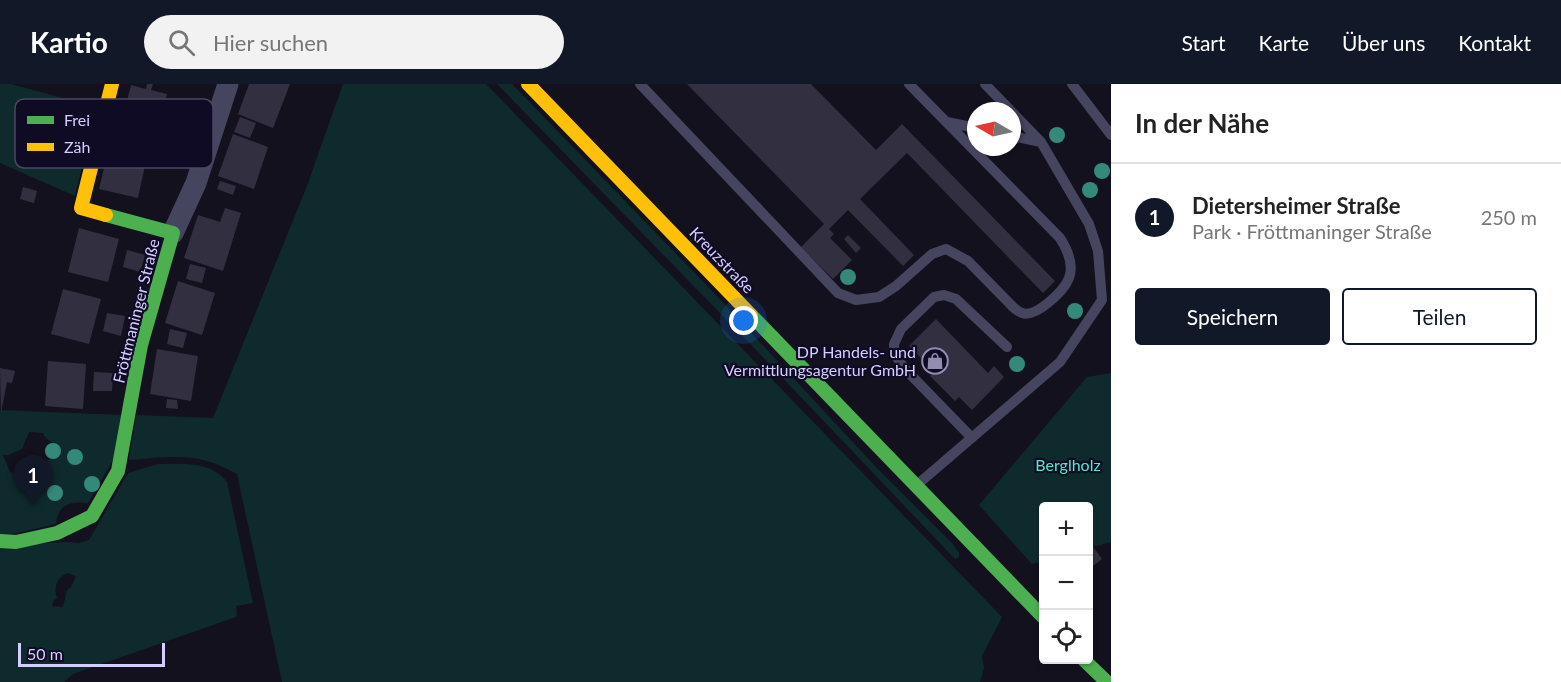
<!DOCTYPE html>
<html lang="de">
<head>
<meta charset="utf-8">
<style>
  body { margin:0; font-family:Lato,sans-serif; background:#f2f2f2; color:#222 }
  .controls { position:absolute; right:18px; bottom:18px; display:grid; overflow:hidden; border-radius:6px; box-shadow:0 2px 4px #0004 }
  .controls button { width:54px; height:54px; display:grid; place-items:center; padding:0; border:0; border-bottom:2px solid #e0e0e0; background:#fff; color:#222; font:30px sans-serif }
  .compass { position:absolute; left:967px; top:18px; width:54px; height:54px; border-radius:50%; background:#fff; box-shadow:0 2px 4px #0004; rotate:279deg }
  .scale { position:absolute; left:18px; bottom:15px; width:147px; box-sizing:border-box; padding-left:6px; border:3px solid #d4ceff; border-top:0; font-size:16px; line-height:21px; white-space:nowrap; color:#d4ceff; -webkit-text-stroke:4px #100b24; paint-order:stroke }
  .you { position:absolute; left:744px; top:237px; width:21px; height:21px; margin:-15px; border:4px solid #fff; border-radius:50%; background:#1a73e8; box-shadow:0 0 0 9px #1a73e833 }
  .badge { display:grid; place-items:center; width:39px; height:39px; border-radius:50%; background:#111827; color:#fff; font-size:20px; font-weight:700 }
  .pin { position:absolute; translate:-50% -50px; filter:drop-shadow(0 2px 3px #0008) }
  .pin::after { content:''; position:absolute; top:32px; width:21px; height:18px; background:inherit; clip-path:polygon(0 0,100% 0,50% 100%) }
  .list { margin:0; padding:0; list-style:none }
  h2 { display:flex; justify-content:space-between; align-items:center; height:78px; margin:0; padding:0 24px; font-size:26px }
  h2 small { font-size:20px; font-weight:400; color:#767676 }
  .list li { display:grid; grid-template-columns:39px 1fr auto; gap:18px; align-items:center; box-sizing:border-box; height:108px; padding:0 24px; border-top:2px solid #e0e0e0 }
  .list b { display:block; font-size:22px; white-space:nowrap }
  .list p { margin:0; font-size:20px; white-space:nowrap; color:#767676 }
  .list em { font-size:20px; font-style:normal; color:#767676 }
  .actions { display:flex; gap:12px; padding:18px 24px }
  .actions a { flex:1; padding:14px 0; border:2px solid #111827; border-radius:6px; text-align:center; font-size:21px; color:#111827 }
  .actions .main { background:#111827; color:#fff }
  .icon { flex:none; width:33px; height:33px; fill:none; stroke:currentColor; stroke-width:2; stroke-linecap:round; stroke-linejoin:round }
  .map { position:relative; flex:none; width:1111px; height:598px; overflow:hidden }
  header { display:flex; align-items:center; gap:36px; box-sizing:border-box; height:84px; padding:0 30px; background:#111827; color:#fff }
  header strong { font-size:28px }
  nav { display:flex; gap:33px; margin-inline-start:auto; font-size:21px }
  .search { width:420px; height:54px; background:#f2f2f2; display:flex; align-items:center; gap:15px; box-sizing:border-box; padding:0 21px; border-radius:33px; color:#767676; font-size:22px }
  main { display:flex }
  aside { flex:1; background:#fff }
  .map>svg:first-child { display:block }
  .green { fill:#0f2a2c; fill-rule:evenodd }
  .building { fill:#322f40 }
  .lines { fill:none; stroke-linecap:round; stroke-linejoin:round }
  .lane { stroke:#46455f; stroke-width:10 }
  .street { stroke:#46455f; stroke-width:21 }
  .fast { stroke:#4caf50; stroke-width:14 }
  .slow { stroke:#ffc107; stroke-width:14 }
  .tree { fill:#34897b }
  .labels { text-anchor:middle; stroke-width:4.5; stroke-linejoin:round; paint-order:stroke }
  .street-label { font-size:16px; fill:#d4ceff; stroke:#100b24 }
  .poi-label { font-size:16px; fill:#d4ceff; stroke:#100b24; text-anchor:end }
  .park-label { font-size:16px; fill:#4eebc7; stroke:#100b24 }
  .key { fill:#100b24; stroke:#4b4666; stroke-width:1.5 }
  .key-label { font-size:16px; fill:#d4ceff }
</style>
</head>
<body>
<header>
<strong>Kartio</strong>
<div class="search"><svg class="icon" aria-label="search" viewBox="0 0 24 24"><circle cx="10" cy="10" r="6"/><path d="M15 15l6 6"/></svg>Hier suchen</div>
<nav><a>Start</a><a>Karte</a><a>Über uns</a><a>Kontakt</a></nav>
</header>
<main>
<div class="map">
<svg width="1111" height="598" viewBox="0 0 1111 598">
  <rect width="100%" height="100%" fill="#14111e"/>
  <path class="green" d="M0,0h11l85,23 -21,89 -75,-33z
    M343,0h143l516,533 -20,39 2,12 -4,14h-698l-45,-208c-39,-23 -66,-17 -108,-14l7,-45 77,3 94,-232z
    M497,0h15l201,208 163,175 77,77 6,9v4l-4,2 -197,-207z
    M1111,289v169l-22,6 -1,-42h-44l-1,55 -11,3 -53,-59 108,-128z
    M0,326l121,5 -5,40 -28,48c-18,-2 -30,1 -32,21l-56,13zM29,348l14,1 1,3 18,15c-9,11 -32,13 -47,22l-5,-1 -7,-17h5l14,-6z
    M158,380c24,0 53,-3 69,18l26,121 -17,3 1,10 -4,2 -160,56 -9,8h-64v-136l65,-4 14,1 10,-3 39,-67zM67,489l9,3 -5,11 -4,3 -4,17 -11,-1 2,-6 3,-2c-4,-11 0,-20 10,-25z"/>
  <path class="building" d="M147,0h6l-2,6 16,4 -12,43 -35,-9 11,-43 15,4z
    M249,0h41l-17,44 -35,-14z
    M687,0h124l65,66 26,-26 153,157 -12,12 -136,-140 -47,46 54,56 -11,11 -55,-56 -19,19 5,5 -4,4 22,22 -19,19 -32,-32 23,-23z
    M240,33l16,6 -6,15 -16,-6z
    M233,50l35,13 -14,42 -36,-13z
    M109,63l38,9 -9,42 -39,-9z
    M220,97l16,5 -3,9 -16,-6z
    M23,103l14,4 -3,12 -14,-4z
    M225,124l16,5 -18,58 -39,-13 14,-43 22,7z
    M79,144l40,11 -11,43 -40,-10z
    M848,151l13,13 -5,5 -12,-14z
    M127,166l18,5 -5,17 -17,-5z
    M190,180l16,4 -4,15 -16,-4z
    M178,197l37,12 -13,42 -37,-12z
    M63,205l38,10 -12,45 -38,-10z
    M107,229l18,3 -4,20 -18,-5z
    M936,235l52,54 6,-7 10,11 -32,33 -13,-13 -4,4 -25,-25 5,-4 -26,-26z
    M170,245l17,4 -4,15 -16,-4z
    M157,265l41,7 -7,45 -41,-7z
    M48,277l38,3 -3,45 -38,-3z
    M0,284l15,3 -3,12 -5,-1 -6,31z
    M94,288l19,1 -1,18h-19z
    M167,315l10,1 1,9 -12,-1z
    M1089,457l13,18 -13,10z"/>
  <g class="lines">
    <path class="lane" d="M640,0l198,209 18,7 23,-3 17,-11 36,-32 14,-5 22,12 46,47c3,2 5,4 8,5 14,5 42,-22 47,-35 5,-13 -2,-29 -9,-40l-151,-154
      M985,0l26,27
      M1072,0l39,51
      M947,38l29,6
      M1012,52l29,6
      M972,354l-65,-67 -13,-17v-10l7,-15 33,-32 10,-2 12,4 51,48
      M918,400l142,-122 42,-62 -4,-49 -9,-27 -48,-82 -29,-30"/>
    <path class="street" d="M173,149l23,-50 32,-99"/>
    <path class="fast" d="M751,231l293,303
      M0,457l16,1 41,-9 35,-17 26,-45 23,-126 32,-112 -67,-18
      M1084,576l23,22"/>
    <path class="slow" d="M528,0l223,231
      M106,131l-25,-7 31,-124"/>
  </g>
  <g class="tree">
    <circle cx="1057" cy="51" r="8"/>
    <circle cx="1102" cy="87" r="8"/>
    <circle cx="1090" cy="106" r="8"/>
    <circle cx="848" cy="193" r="8"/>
    <circle cx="1075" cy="227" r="8"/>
    <circle cx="1017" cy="280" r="8"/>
    <circle cx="53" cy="367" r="8"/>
    <circle cx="75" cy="373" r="8"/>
    <circle cx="36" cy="384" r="8"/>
    <circle cx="92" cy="400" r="8"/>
    <circle cx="55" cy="409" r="8"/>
  </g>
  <defs>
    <g id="shop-ring" transform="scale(1.35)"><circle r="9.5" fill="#100b24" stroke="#918cb0" stroke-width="1.5"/><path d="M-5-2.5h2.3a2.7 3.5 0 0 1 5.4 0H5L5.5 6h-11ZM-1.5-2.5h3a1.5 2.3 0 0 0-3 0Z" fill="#918cb0"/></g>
  </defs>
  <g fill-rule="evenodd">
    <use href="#shop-ring" x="935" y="277"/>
  </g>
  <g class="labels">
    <g class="street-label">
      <text transform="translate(722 176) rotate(46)" y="6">Kreuzstraße</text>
      <text transform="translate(136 227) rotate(-76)" y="6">Fröttmaninger Straße</text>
    </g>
    <g class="poi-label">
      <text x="916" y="274">DP Handels- und<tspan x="916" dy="18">Vermittlungsagentur GmbH</tspan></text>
    </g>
    <g class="park-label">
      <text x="1068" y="387">Berglholz</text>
    </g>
  </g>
  <rect x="15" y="15" width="198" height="69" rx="9" class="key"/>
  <rect x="27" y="32" width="27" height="8" fill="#4caf50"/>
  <rect x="27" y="59" width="27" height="8" fill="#ffc107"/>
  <g class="key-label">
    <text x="64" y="42">Frei</text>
    <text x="64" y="69">Zäh</text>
  </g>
</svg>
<div class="controls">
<button>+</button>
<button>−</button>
<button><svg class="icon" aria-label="locate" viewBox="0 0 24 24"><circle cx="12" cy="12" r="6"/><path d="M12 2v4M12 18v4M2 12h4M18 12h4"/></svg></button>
</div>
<svg class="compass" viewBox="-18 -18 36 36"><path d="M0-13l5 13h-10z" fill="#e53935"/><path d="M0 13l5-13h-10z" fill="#767676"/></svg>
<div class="scale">50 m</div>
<div class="you"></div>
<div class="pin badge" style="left:33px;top:421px">1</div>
</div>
<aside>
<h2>In der Nähe<small></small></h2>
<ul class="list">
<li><span class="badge">1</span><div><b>Dietersheimer Straße</b><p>Park · Fröttmaninger Straße</p></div><em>250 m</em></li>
</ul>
<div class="actions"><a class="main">Speichern</a><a>Teilen</a></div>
</aside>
</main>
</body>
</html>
